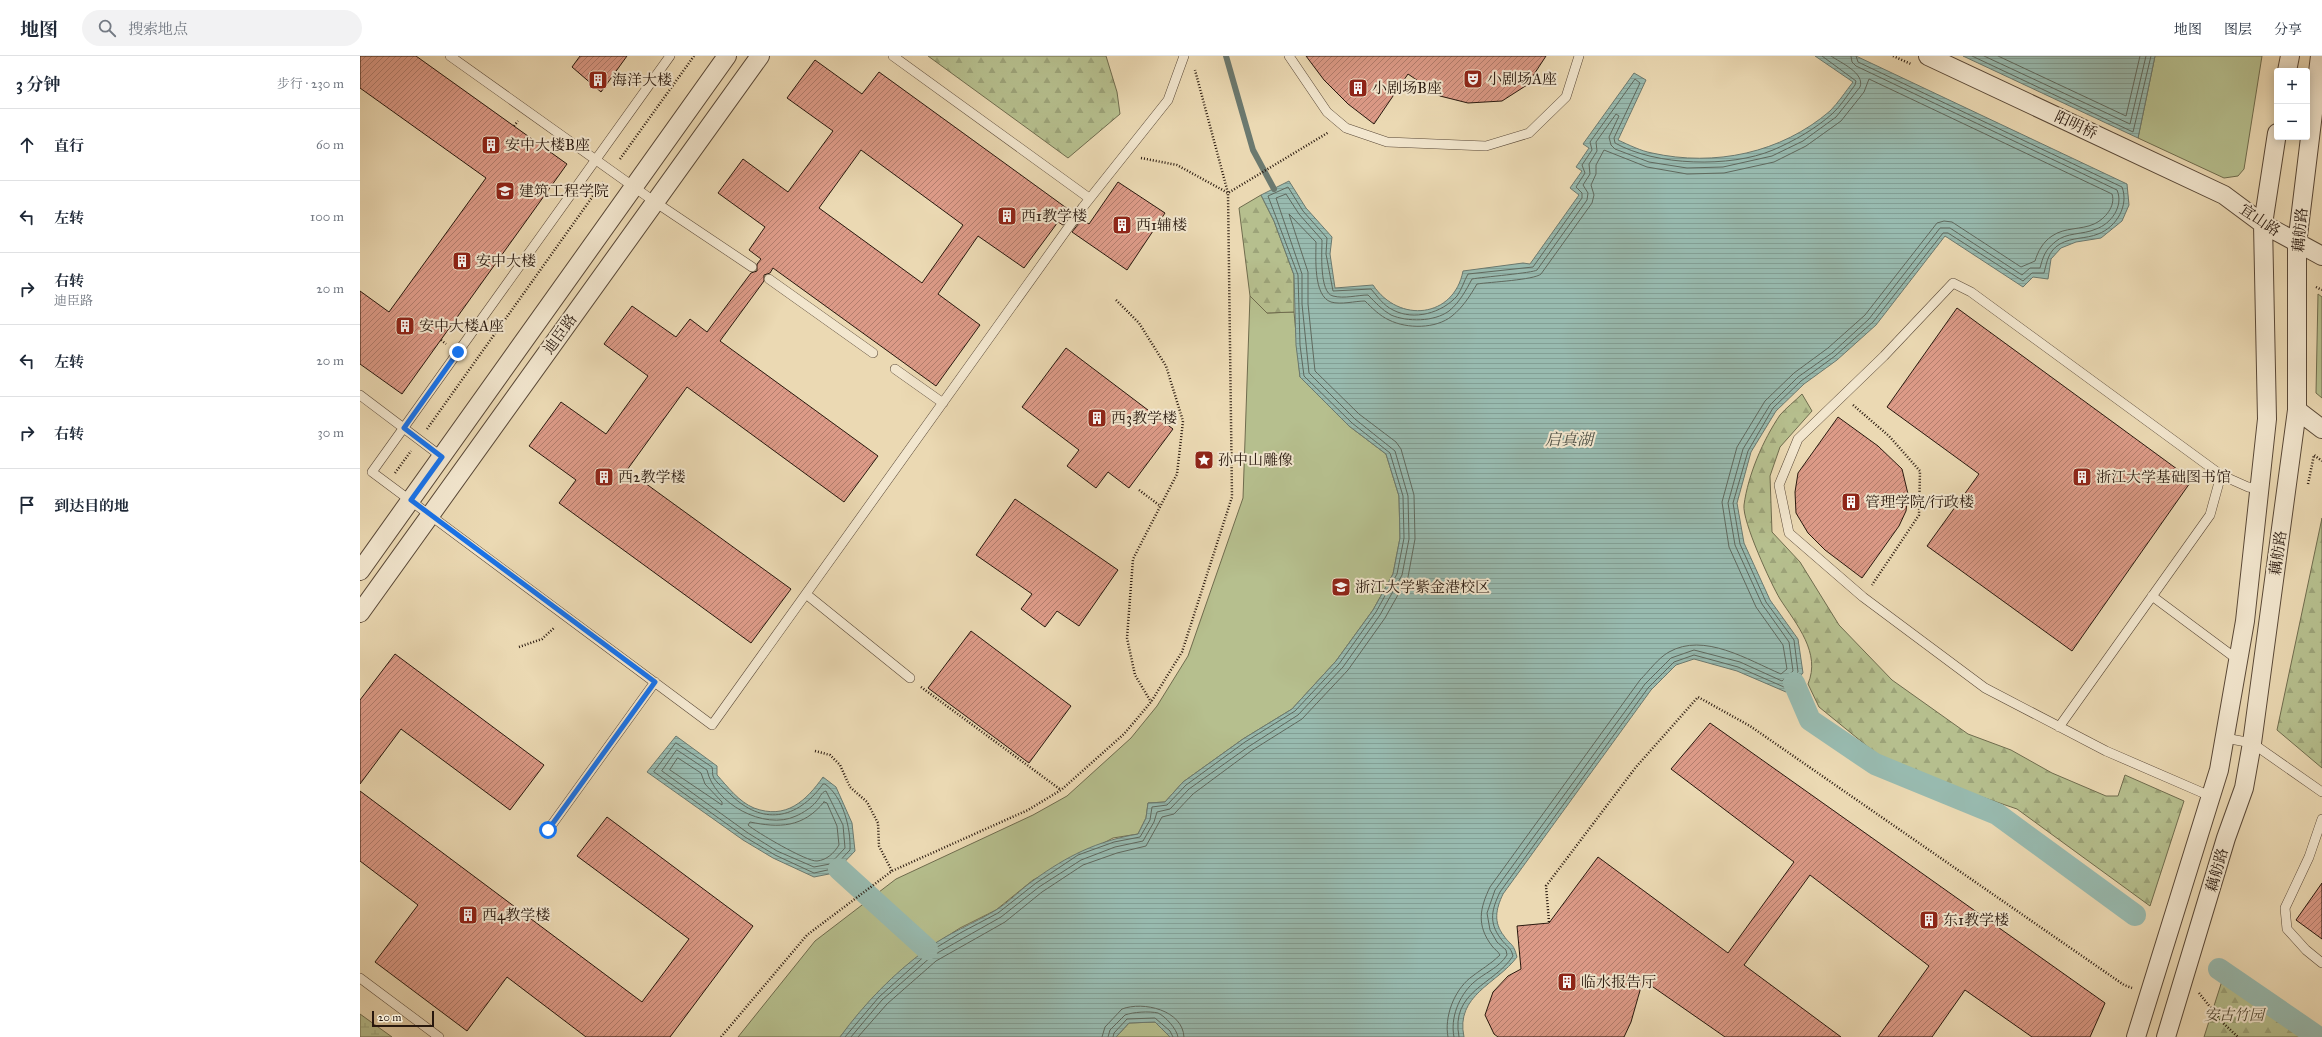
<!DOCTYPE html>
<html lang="zh">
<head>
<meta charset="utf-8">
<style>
  body { margin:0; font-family:"IM FELL Great Primer","Noto Serif SC",serif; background:#f2f2f3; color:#1f2937 }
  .controls { position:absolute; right:12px; top:12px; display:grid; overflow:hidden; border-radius:4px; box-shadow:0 2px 10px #0003 }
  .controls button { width:36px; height:36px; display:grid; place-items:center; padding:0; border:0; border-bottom:1px solid #e0e1e3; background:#fff; color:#1f2937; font:20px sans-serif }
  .scale { position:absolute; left:12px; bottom:10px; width:62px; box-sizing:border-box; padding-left:4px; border:2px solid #28180e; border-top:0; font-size:11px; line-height:14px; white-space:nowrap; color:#28180e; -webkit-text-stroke:3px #f2e6ce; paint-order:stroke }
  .stop { position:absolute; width:12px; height:12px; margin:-9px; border:3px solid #1a73e8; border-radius:50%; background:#fff }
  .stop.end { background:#1a73e8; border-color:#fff; box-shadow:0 1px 4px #0008 }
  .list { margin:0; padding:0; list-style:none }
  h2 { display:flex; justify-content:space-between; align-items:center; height:52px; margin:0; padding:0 16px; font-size:17px }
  h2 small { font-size:13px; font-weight:400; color:#747a83 }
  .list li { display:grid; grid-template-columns:26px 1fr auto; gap:12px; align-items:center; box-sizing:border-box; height:72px; padding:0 16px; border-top:1px solid #e0e1e3 }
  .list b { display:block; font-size:15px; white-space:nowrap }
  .list p { margin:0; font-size:13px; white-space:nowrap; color:#747a83 }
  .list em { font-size:13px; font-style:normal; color:#747a83 }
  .icon { flex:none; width:22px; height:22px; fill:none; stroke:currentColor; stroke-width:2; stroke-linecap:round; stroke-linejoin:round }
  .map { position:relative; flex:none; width:1962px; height:981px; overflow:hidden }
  header { display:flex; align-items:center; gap:24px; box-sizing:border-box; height:56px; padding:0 20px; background:#fff; border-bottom:1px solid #e0e1e3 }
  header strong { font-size:19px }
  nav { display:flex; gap:22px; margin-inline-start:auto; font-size:14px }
  .search { width:280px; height:36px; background:#f2f2f3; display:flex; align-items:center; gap:10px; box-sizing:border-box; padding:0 14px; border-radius:22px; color:#747a83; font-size:15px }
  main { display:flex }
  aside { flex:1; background:#fff }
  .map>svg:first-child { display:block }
  .green { fill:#b6bf8e; stroke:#6f6c4e }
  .forest { fill:url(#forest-firs); stroke:#6f6c4e }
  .wetland { fill:url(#wetland-marsh); stroke:#6f6c4e }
  .water { fill:url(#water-rules); stroke:#6b796f }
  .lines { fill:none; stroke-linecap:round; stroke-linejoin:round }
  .shore { stroke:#60695e; stroke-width:1 }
  .stream { stroke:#6b796f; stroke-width:6 }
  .canal { stroke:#98baaf; stroke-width:22 }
  .building { fill:url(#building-hatch); stroke:#28180e; fill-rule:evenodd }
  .service-casing { stroke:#594837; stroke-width:10 }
  .minor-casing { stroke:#594837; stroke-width:20 }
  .path { stroke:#28180e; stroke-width:2.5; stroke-dasharray:1 2; stroke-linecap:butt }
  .service { stroke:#f2e6ce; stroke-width:9 }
  .minor { stroke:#f2e6ce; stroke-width:18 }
  .route { stroke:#1a73e8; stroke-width:5 }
  .labels { text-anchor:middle; stroke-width:4; stroke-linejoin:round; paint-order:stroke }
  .poi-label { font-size:15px; fill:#28180e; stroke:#f2e6ce; text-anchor:start }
  .street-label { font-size:15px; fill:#28180e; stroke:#f2e6ce }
  .park-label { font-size:15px; font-style:italic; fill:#534a34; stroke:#f2e6ce }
  .water-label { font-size:16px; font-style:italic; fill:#4f5146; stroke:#f2e6ce }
</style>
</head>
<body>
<header>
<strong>地图</strong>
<div class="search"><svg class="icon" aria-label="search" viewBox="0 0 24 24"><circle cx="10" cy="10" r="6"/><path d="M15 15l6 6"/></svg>搜索地点</div>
<nav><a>地图</a><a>图层</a><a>分享</a></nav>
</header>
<main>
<aside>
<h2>3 分钟<small>步行 · 230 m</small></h2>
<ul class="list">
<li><svg class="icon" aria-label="ahead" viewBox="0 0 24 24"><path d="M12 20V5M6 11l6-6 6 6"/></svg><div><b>直行</b></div><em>60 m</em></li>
<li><svg class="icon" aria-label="left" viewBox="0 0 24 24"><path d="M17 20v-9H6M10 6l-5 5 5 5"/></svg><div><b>左转</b></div><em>100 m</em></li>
<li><svg class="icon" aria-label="right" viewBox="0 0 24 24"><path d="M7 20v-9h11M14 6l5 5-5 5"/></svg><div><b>右转</b><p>迪臣路</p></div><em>20 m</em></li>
<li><svg class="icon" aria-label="left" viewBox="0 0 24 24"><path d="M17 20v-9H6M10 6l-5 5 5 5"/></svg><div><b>左转</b></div><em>20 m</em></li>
<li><svg class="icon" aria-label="right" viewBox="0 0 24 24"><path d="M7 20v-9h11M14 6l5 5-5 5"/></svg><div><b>右转</b></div><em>30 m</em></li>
<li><svg class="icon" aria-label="arrive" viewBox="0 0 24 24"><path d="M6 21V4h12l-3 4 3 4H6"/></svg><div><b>到达目的地</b></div></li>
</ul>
</aside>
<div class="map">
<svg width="1962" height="981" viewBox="0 0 1962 981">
  <defs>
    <pattern id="forest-firs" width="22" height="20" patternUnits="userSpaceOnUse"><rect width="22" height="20" fill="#b6bf8e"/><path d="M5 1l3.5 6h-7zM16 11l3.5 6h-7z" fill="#9ca379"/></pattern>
    <pattern id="wetland-marsh" width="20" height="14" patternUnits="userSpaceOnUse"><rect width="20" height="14" fill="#b6bf8e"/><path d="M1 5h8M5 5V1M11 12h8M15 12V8" fill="none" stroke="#9ca379"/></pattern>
    <pattern id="water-rules" width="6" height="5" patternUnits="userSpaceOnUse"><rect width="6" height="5" fill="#98baaf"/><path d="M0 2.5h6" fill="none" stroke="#839f95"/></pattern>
    <pattern id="building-hatch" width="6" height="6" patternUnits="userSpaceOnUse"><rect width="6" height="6" fill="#dc9a87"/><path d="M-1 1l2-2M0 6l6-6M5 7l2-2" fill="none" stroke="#b27d6d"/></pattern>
  </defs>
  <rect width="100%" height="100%" fill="#ebd9b3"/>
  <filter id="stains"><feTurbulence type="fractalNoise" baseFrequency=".005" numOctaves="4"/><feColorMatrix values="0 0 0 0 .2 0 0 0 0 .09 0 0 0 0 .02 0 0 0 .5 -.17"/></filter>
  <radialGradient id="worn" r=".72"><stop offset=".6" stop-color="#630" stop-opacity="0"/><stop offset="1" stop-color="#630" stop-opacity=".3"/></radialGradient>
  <path class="green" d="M1795,0h107l-18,113 -6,7 -14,2 -86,-40z
    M1958,238l4,3v101l-6,-5z
    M890,240l17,17 27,-1 6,65 49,49 37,28 13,42 1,42 -7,36 -20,36 -37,51 -44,48 -49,30 -60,43 -18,20 -17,1 -2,15 -8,16 -25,4 -80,42 -37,30 -36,18 -33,21 -51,45 -36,43h-102l77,-96 81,-62 137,-64 34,-19 64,-58 26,-32 31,-50 55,-158z
    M795,966l15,15h-54l13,-14z"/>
  <path class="forest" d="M568,0h178l11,36 3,22 -52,44z
    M901,139l13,26 20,54v37l-27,1 -17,-17 -11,-88z
    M1442,338l10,17 -32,36 -10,29 2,56 28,30 39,63 53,55 76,54 43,16 41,23 54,23h12l7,-21 59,26 -34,105 -133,-97 -67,-23 -72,-31 -59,-48 -11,-23c13,-31 -11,-59 -28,-85 -9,-15 -38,-78 -36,-94 4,-30 19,-65 36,-90 6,-7 15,-14 22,-21z
    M1962,462v250l-45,-38z
    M1862,925l80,56h-98z"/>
  <path class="wetland" d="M0,958l32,23h-32z"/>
  <path class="water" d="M1455,0h41l271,128 2,21 -7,16 -21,17 -25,4 -15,6 -10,11 -3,20 -15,-2 -10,10 -78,-51 -69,89 -39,35 -33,24 -28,27 -25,41 -14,51 7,40 26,57 28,39 5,34 -17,19 -49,-21 -43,-12 -18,6 -25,25 -148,204c-7,15 -10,28 1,42 7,10 9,6 13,21 -20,27 -62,38 -53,80h-294l-15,-15 -26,1 -13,14h-276c24,-33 54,-64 87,-88 21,-16 46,-25 69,-39 13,-8 25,-21 38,-30 33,-24 63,-39 104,-46l8,-16 2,-15 17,-1 18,-20 60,-43 49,-30 44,-48 37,-51 20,-36 7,-36 -1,-42 -13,-42 -37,-28 -49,-49 -4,-32 -2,-70 -20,-54 -13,-26 28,-14 17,27 26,29 -2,17 5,34 38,-3c26,39 81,33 90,-14l60,-8 7,1 49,-69 -9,-7 12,-17 -6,-4 13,-19 -6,-4 51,-71 12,7 -28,60c11,5 23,11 34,13 63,14 129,0 178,-42 8,-8 16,-20 23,-29z
    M1603,0h192l-17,82z
    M316,680l41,30v9c10,11 22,27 37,33 32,12 52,-7 69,-31l13,10 16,36 3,28 -21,22 -20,4 -41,-19 -30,-18 -96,-68z"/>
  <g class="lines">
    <path class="shore" d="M1612,0l161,76 18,-76
      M1624,0l146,68 16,-68
      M1638,0l128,60 14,-60
      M316,687l36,24c1,3 0,6 1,9 2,6 12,13 17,18 32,32 67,26 93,-10h2c18,13 26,44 25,66l-18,19 -18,4 -39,-18 -30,-18 -91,-65z
      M317,694l30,20c7,33 57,61 89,46 7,-3 16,-9 20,-14 4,-4 5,-10 10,-11l17,34 2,23 -15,16 -16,3 -37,-16 -29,-18 -86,-62z
      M318,702l23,15 4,11 17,18v3l-52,-35z
      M464,746l3,1 10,23 2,19c-5,8 -12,15 -22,16 -10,1 -61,-29 -69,-36l2,-3c29,6 53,6 74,-20z
      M485,981l34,-40 50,-45 33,-20 36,-19 38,-30 42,-28 36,-13 26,-5 10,-17 2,-13 15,-2 19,-20 59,-43 50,-31 44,-47 37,-52 21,-38 7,-36 -1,-42 -13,-43 -38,-30 -48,-47 -4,-31 -2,-70 -30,-79 20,-9 15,24 24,27 -1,16 7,37 38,-2c7,8 12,16 22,21 21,11 49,3 64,-14 5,-7 7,-15 11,-22l65,-7 49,-69v-5l-6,-6 9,-14 -3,-8 10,-15 -2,-8 45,-63 5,4 -26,55 1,5c41,23 115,25 158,7 21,-9 42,-21 59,-36 9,-8 16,-20 23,-29l1,-4 -34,-25
      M491,981l31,-37 50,-44 69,-39 38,-30 42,-27 34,-13 28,-6 11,-19 3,-10 13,-3 19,-20 59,-42 50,-32 45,-48 37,-52 22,-40 7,-36 -1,-43 -13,-45 -40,-32 -46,-46 -7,-69v-30l-26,-76 10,-4 13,20 23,26c0,11 -3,53 11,56 11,3 25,-1 35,-1 7,7 14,15 23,20 16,7 43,7 58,-4 11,-9 17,-21 23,-32 10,-2 61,-6 65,-9l50,-70 1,-7 -5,-8 7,-11 -1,-10 8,-13 -1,-9 20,-28 3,2 -10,21 2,8 4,4 34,13 38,6 36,-1 49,-11 31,-15 33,-24 24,-30c5,-14 -19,-24 -29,-31
      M498,981l29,-33 49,-43 69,-39 37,-30 41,-27 34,-12 29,-7 16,-29 12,-3 19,-20 58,-43 51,-32 46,-49 37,-52 23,-41 7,-38 -1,-44 -13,-46 -5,-7 -37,-28 -44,-43 -7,-67v-32l-19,-58 27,28c0,15 -3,54 15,60 10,3 24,-1 34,-1 7,7 15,15 24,19 18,9 47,9 63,-4 11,-9 18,-20 25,-32 13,-2 57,-4 64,-10l51,-71 2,-8 -3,-10 5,-11v-9l8,-15 43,17 40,7 37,-1 50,-11 32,-16 35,-25 23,-29 5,-13 243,115c4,12 -7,25 -18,30 -13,6 -29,3 -42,12 -9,6 -14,15 -17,25l-14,6 -69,-45 -8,-1 -7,2 -72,92 -37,33 -34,25 -29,28 -28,46 -15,55 7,45 27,60 27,38 4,24 -6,5c-33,-14 -77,-42 -112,-22 -11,6 -20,19 -29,28l-150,207c-10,21 -14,38 2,59 2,3 6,5 8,9 -9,9 -20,15 -30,23 -16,13 -26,39 -22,59
      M742,981l3,-10 17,-18c21,-8 61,1 62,28
      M748,981l2,-7 15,-15c8,-3 24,-4 33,-2 7,3 19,16 20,24
      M753,981l1,-4 13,-14 28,-1 15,13 3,6
      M1094,981c-4,-19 5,-41 19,-54 11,-10 26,-15 34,-28l-1,-5 -9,-8 -7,-12 -3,-17 8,-23 150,-206 26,-26 23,-8 46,12 42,19 11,-10 -4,-29 -27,-38 -27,-59 -7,-42 15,-54 27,-44 28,-28 34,-24 37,-34 71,-91h10l72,47 8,-7h10c3,-11 5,-18 15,-26 11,-10 28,-7 41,-13 15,-5 28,-23 21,-39l-261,-124 -4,-4 -1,-6
      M1099,981c-9,-46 35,-52 54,-81 -2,-9 -7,-10 -12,-17 -13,-17 -9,-30 -1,-47l148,-204 26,-26 20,-7 44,12 46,20 14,-15 -4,-32 -28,-38 -26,-58 -7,-41 15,-52 25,-43 28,-27 34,-25 38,-34 70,-89h5l75,48 9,-8h12c3,-11 4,-22 16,-29 12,-7 26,-5 38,-10 19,-7 31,-29 24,-47l-264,-125 -2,-6"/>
    <path class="stream" d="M866,0l27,94 21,39"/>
    <path class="canal" d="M1434,627l16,37 65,44 122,50 138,101
      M479,813l88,80
      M1859,913l99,68"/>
  </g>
  <path class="building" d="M0,0h56l151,108 -165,230 -42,-30v-73l29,21 97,-134 -126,-90z
    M220,0h47l-26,36 -29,-25z
    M946,0h240l-19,29 -25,16 -34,2 -28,-7 -32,-22 -34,50 -26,-20 -24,-24z
    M455,4l47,34 17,-22 193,140 -9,13 -5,-3 -34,46 -46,-32 -40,58 42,31 -44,61 -163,-118 -3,5 -6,2v6l-44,60 158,115 -34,46 -157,-115 -60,83 164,119 -40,54 -192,-140 17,-23 -47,-34 32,-44 45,32 42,-58 -44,-32 28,-38 44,31 14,-18 17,13 44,-59 6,-2v-7l4,-5 -12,-9 16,-23 -47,-34 25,-34 45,33 45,-61 -46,-33zM501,94l102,75 -41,58 -103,-75z
    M758,126l47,31 -38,57 -55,-38 10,-13 7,5z
    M1597,252l235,172 -120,171 -145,-105 52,-72 -92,-67z
    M706,292l107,81 -44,59 -21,-16 -12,16 -29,-22 12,-16 -57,-43z
    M1478,361l40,29 24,23 6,25 -2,17 -7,15 -37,52 -37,-28 -17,-17 -12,-20 -1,-21 3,-19z
    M655,443l103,71 -39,56 -22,-15 -12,16 -24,-18 11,-15 -56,-39z
    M611,575l100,75 -42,57 -101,-75z
    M35,598l149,111 -34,45 -109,-81 -41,55v-84z
    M1350,667l395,280 -15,34h-58l-67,-47 -33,47h-54l51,-71 -119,-91 -66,90 97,72h-116l-82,-57 -12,42 -7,15h-126l-4,-3 -9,-19 8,-23 15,-16 13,-7 -4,-43 32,-3 49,-66 130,96 66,-91 -123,-93z
    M0,735l282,211 47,-63 -112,-83 30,-39 146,109 -83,111h-84l-79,-60 -40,54 -92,-69 43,-57 -58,-44z
    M1962,827v56l-26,-19z"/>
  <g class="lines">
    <g class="service-casing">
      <path id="service" d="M90,0l205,146 97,65
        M310,0l-298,416 340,253 371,-518 85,-107 16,-44
        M533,0l196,142
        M929,0l38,56 19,16 41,14 99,4 43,-13 37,-36 13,-41
        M409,223l104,74
        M535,313l48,34
        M0,339l82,62
        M446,538l104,84
        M1792,540l86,64
        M1699,671l151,-212 11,-40
        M1865,682l27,5 70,49
        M1850,740l-104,-45 -121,-63 -122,-91 -74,-64 -10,-48 19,-46 86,-83 69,-73 18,9 250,183 27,12 12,2
        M1962,763l-13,38 -24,51 2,21 19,21 16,13
        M188,774l107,-148
        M0,922l79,59"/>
    </g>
    <g class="minor-casing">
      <path id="minor" d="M1568,0l296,139 39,29 59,32
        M1927,15l3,-15
        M1937,354l25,19
        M0,515l367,-515
        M0,557l400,-557
        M1776,981l83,-267 26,-149 22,-202 -4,-195 14,-91
        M1806,981l60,-199 18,-50 8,-45 45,-333v-166l23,-188"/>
    </g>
    <path class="path" d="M1533,0l18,8
      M154,70l4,-5
      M781,102l36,7 51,28 101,-61
      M260,103l74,-103
      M1956,231l6,3
      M756,244l23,23 27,43 17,55 -6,53 -44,85 -6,79 8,37 16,27
      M81,284l5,4
      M1493,349l36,31 31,35 -1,44 -47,70
      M67,373l176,-247
      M35,417l16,-22
      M1948,428l6,-29 8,6
      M779,434l20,15
      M159,591l23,-8 13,-12
      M561,631l140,103
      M455,695l15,4 10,10 10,22 17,15 11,21 1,23 13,25
      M1189,866l-3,-36 90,-119 62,-70 52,29 374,259 8,3
      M1839,937l23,29 16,15
      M361,981l86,-102 85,-64 136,-61 33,-20 63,-56 27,-32 31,-50 50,-155 -4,-304 -33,-123"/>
    <use href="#service" class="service"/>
    <use href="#minor" class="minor"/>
  </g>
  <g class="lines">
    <path class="route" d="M98,296l-54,76 38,29 -31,43 244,182 -107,148"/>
  </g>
  <defs>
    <g id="theatre-square" transform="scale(1)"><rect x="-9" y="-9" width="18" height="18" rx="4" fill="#8f2418" stroke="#f2e6ce"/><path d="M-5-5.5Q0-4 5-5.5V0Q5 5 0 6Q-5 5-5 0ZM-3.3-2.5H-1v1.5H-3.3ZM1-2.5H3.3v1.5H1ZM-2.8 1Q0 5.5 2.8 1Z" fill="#fff"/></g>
    <g id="building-square" transform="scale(1)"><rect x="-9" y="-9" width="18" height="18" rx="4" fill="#8f2418" stroke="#f2e6ce"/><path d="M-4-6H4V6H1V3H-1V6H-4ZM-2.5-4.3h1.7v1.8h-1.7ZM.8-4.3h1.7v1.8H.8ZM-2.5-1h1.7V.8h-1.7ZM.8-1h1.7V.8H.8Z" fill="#fff"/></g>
    <g id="university-square" transform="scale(1)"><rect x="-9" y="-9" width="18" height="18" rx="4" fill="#8f2418" stroke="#f2e6ce"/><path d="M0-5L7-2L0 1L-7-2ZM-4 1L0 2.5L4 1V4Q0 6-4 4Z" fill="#fff"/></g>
    <g id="sight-square" transform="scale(1)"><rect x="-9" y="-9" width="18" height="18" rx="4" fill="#8f2418" stroke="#f2e6ce"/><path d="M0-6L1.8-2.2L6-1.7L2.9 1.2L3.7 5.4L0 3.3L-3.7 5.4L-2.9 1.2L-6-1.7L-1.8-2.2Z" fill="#fff"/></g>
  </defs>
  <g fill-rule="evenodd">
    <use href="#theatre-square" x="1113" y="23"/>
    <use href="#building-square" x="238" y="24"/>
    <use href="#building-square" x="998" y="32"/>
    <use href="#building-square" x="131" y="89"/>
    <use href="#university-square" x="145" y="135"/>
    <use href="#building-square" x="647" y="160"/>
    <use href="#building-square" x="762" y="169"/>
    <use href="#building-square" x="102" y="205"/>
    <use href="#building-square" x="45" y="270"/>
    <use href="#building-square" x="737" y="362"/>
    <use href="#sight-square" x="844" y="404"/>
    <use href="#building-square" x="244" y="421"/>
    <use href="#building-square" x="1722" y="421"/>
    <use href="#building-square" x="1491" y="446"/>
    <use href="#university-square" x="981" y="531"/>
    <use href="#building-square" x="108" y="859"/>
    <use href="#building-square" x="1569" y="864"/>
    <use href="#building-square" x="1207" y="926"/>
  </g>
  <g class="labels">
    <g class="poi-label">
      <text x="1127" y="28">小剧场A座</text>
      <text x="252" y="29">海洋大楼</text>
      <text x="1012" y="37">小剧场B座</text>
      <text x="145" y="94">安中大楼B座</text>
      <text x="159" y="140">建筑工程学院</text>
      <text x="661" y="165">西1教学楼</text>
      <text x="776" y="174">西1辅楼</text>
      <text x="116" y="210">安中大楼</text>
      <text x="59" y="275">安中大楼A座</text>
      <text x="751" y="367">西3教学楼</text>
      <text x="858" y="409">孙中山雕像</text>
      <text x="258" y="426">西2教学楼</text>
      <text x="1736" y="426">浙江大学基础图书馆</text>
      <text x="1505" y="451">管理学院/行政楼</text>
      <text x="995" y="536">浙江大学紫金港校区</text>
      <text x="122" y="864">西4教学楼</text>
      <text x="1583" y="869">东1教学楼</text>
      <text x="1221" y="931">临水报告厅</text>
    </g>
    <g class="street-label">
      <text transform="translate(1716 69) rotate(25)" y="5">阳明桥</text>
      <text transform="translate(1900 164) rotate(34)" y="5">宜山路</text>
      <text transform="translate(1940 174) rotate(-85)" y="5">藕舫路</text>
      <text transform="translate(200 278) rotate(-54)" y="5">迪臣路</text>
      <text transform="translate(1918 497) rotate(-82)" y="5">藕舫路</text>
      <text transform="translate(1857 814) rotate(-74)" y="5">藕舫路</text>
    </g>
    <g class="park-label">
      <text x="1874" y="964">安古竹园</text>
    </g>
    <g class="water-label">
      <text x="1209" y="389">启真湖</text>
    </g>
  </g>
  <rect width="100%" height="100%" filter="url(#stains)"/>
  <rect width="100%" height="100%" fill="url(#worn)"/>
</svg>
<div class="controls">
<button>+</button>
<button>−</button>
</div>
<div class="scale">20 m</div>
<div class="stop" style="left:188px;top:774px"></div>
<div class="stop end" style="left:98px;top:296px"></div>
</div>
</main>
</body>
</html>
